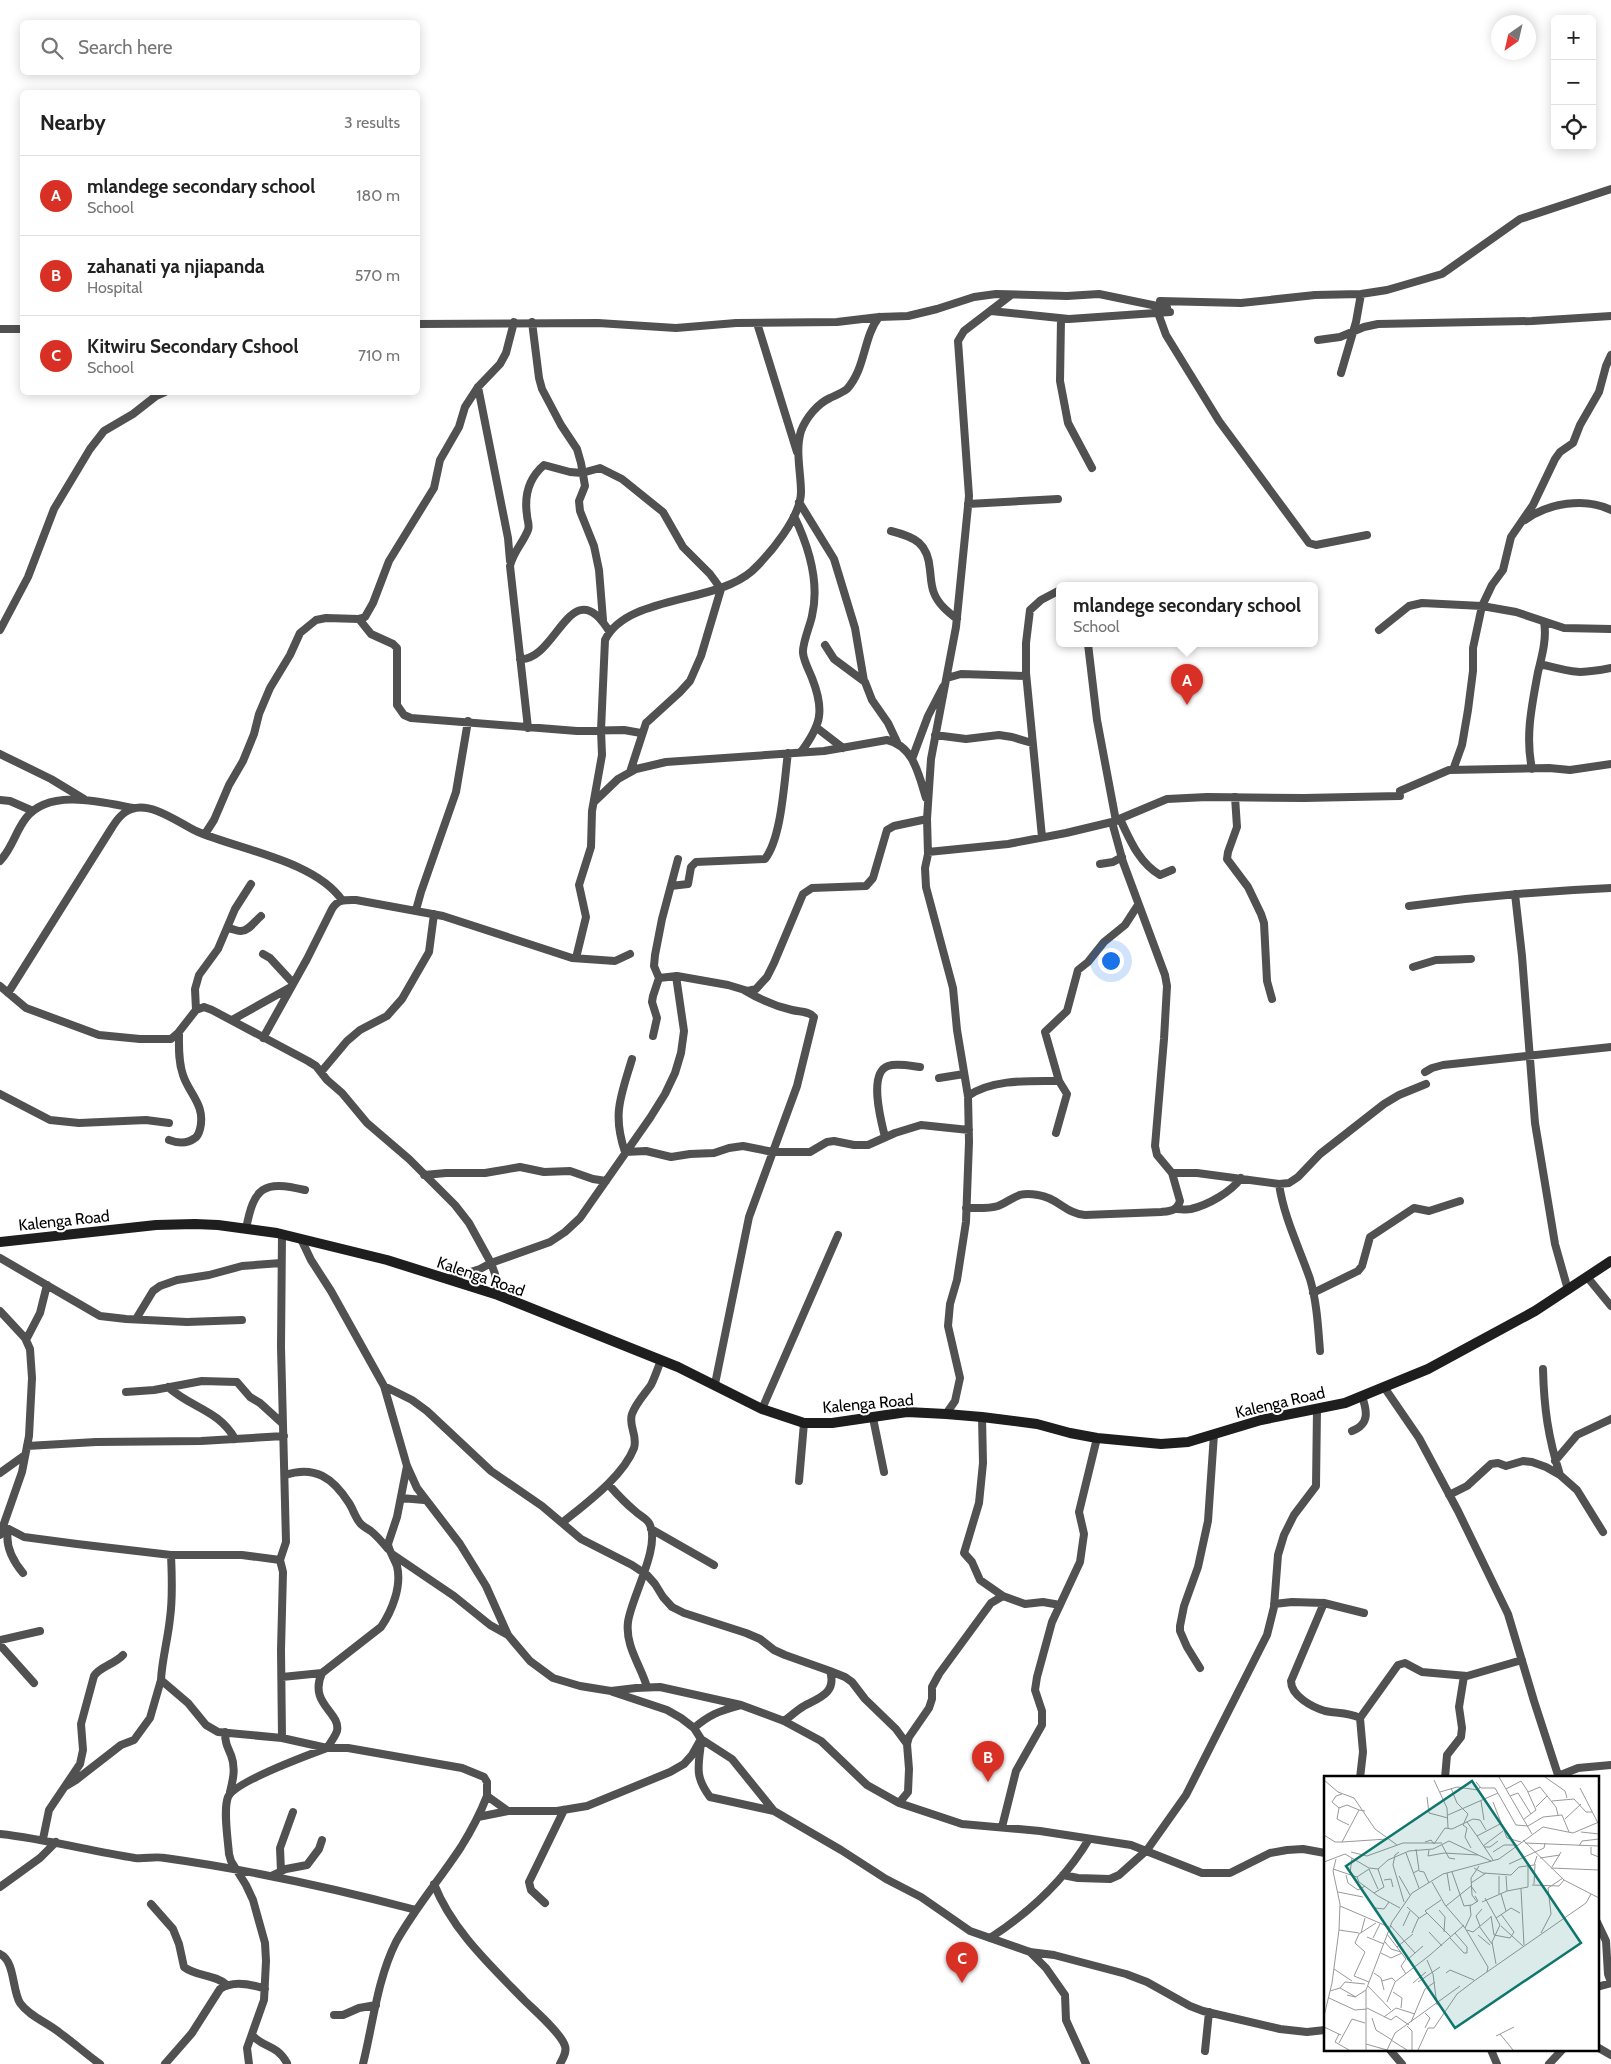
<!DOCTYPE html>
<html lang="en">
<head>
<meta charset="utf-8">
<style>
  body { margin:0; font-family:Cabin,sans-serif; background:#f2f2f2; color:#222 }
  .controls { position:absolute; right:15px; top:15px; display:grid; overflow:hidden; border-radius:8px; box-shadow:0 2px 12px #0003 }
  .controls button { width:45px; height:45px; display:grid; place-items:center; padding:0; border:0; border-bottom:1px solid #e0e0e0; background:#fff; color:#222; font:25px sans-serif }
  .compass { position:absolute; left:1491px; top:15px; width:45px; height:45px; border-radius:50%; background:#fff; box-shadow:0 2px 12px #0003; rotate:214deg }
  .you { position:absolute; left:1110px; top:960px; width:18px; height:18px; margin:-12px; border:4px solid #fff; border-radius:50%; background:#1a73e8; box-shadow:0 0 0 8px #1a73e833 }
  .badge { display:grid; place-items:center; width:32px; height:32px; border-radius:50%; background:#d93025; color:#fff; font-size:16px; font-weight:700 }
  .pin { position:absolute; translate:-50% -41px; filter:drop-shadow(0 1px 2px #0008) }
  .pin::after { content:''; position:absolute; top:26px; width:18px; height:15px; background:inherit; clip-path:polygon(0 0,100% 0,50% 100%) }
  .popup { position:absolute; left:1056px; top:582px; width:262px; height:65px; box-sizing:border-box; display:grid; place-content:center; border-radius:8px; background:#fff; filter:drop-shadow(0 1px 4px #0005); font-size:16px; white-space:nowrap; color:#767676 }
  .popup b { font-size:19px; color:#222 }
  .popup::after { content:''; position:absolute; left:50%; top:100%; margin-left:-10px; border:10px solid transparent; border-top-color:#fff }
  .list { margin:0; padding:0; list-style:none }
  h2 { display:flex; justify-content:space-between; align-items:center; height:65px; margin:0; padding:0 20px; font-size:21px }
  h2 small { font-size:16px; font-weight:400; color:#767676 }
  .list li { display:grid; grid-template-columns:32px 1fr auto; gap:15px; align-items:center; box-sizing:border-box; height:80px; padding:0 20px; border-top:1px solid #e0e0e0 }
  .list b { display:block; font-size:19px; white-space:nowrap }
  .list p { margin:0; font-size:16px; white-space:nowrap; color:#767676 }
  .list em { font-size:16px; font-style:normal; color:#767676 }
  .icon { flex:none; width:28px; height:28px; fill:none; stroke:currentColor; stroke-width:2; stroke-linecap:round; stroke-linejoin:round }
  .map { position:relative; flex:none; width:1611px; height:2064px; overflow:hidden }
  .search { position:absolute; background:#fff; box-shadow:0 2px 12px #0003; left:20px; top:20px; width:400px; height:55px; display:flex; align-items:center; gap:12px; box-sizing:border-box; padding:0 18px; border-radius:8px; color:#767676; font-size:19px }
  .panel { position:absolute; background:#fff; box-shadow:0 2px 12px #0003; left:20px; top:90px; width:400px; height:305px; border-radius:8px }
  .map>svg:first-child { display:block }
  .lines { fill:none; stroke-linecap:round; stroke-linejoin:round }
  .minor { stroke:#515151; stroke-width:8 }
  .secondary { stroke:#1e1e1e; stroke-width:10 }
  .labels { text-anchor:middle; stroke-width:4; stroke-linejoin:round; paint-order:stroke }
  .street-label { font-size:16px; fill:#000; stroke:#fff }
  .inset-road { fill:none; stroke:#999; stroke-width:1 }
  .view { fill:#0f766e; fill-opacity:0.15; stroke:#0f766e; stroke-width:2.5 }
  .inset-edge { fill:none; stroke:#000; stroke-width:2.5 }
</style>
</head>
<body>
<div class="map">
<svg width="1611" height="2064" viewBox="0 0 1611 2064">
  <rect width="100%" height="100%" fill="#fff"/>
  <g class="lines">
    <path class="minor" d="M1160,301l81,2 74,-8 46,-1 26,-4 55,-16 78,-55 91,-30
      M991,311l78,8 101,-7
      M1158,313l8,22 53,86 90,122 7,2 51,-10
      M1061,319l-1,62 8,42 24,45
      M532,322l7,56 3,11 19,36 16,24 4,14 4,23 -6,15 1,10 14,35 5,24 4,50
      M757,323l40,129
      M418,324l180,-1 78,5 60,-5 101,-1 42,-5 29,-1 29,-7 37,-12 22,-3 71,2 32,-2 68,14
      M0,329h22
      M1318,340l22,-3 24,-10 14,-3 154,-3 79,-5
      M1341,373l15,-51 5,-28
      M478,387l30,151 2,23
      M799,502l35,57 21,69 9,53
      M968,504l90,-5
      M794,516c15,31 26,66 18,100 -2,10 -10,28 -9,37 1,9 6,17 9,25 13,33 9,47 -11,74
      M1525,520c23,-17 60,-23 86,-10
      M891,531c24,6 37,12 39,39 1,8 1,16 4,23 4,11 14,19 23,26
      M359,619l12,15 22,10 4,4v57l7,10 7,3 166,13 47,-1 17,3
      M0,630l28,-53 26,-68 36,-60 14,-18 29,-17 23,-18 9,-4
      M1379,630l30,-24 13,-3 60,3 34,6 48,16 47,1
      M1088,644l9,76 19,101
      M825,645l9,14 31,23 7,18 16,23 9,19
      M520,659c36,3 51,-90 89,-28
      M1540,664c32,8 37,11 71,4
      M947,678l14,-4 65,2
      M528,728l-18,-162c3,-14 13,-23 18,-36 2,-5 -1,-10 -1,-15 -3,-20 2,-37 17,-50l26,7 12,1 18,-5 22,11 41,33 20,35 27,27 11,15 -20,67 -11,25 -10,11 -34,31 -16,49
      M817,728l26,20
      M935,735l31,4 33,-4 13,2 20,6
      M0,754l51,25 33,20
      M912,759l16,-43 15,-29
      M1532,769c-7,-33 0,-64 6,-97 4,-16 9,-34 6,-50
      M1453,770l9,-25 6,-35 5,-39v-23l9,-42 10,-21 11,-15 8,-33 22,-32 22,-46 5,-7 13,-9 7,-18 19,-33 7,-26 5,-11
      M1400,791l49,-21 100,-2 21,2 41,-6
      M1235,797l2,30 -9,25 -1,7 21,28 13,27 3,9 3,58 5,18
      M0,800l10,1 23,10
      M594,802l24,-23 18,-10 30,-7 158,-11 63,-11c27,6 32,36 39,58
      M1120,819c10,21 19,44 40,56l12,-5
      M205,834l9,-14 15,-35 14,-24 11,-27 5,-20 11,-26 20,-33 10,-22 16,-13 10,-2 33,1 6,-2 8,-14 16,-42 45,-73 6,-28 19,-33 6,-20 13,-20 22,-23 6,-11 8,-31
      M1042,837l-16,-164v-30l4,-33 11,-10 19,-10
      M928,852l80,-8 58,-11 46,-11 55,-23 40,-2 97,1 96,-2
      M0,861c13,-14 15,-29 26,-43 23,-30 76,-16 107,-10
      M1100,864l13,-2 9,-5
      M671,886l17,-2 3,-17 5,-5 69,-3c17,-22 19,-78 23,-106
      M1515,894l7,62 13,167 20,121 13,46
      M1409,906c67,-9 134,-15 202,-18
      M416,910l5,-18 35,-100 12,-71
      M228,929c5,-1 7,2 12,2 8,1 15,-10 21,-15
      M263,954l7,4 23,25
      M576,958l10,-41 -7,-32 12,-38 1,-36 10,-56 -1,-25 4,-90c22,-45 110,-36 147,-69 18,-17 49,-54 49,-79 0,-19 -6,-42 0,-61 5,-13 16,-27 29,-33 6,-3 12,-5 17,-9 19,-21 16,-52 32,-72
      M1413,967l23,-7 35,-1
      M659,978l-5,-12 1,-11 7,-36 16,-60
      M0,986l26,22 73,27 41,4h31l7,-6 18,-23 8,-3 8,3 96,51 8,5 11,14 15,13 25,30 42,36 46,46 14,18 22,40 4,11 3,21
      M8,993l103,-164c5,-8 11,-17 21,-20 20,-7 47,14 64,22 43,19 118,29 146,69
      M196,1010l-1,-21 4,-14 19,-26 17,-40 16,-25
      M232,1020l59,-33
      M653,1036l4,-18 -5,-16 1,-6 6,-18 18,-2 51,9 20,6 8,-2 11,-12 7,-14 29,-69 9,-6 54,-2 7,-8 14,-48 7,-4 33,-7
      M263,1038l44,-79 25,-50c6,-10 13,-9 24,-9l87,16 129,42 43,3 15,-7
      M632,1059c-11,37 -20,55 -7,93l21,-1 25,6 19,-3 24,-1 15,-5 14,-2 30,6h37l17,-10 7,-1 20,4h14l27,-12 26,-8 48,5
      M321,1072l26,-31 13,-11 27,-14 15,-17 27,-47 5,-38
      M1425,1072l7,-4 11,-3 168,-18
      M939,1078l25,-4
      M0,1094l50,26 29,3 67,-3 23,3
      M968,1096c24,-17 61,-15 91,-15
      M1056,1133l11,-39 -8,-13 -14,-49 22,-21 11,-41 10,-8 16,-20 21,-17 13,-20
      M885,1137c-4,-16 -17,-64 3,-71 9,-3 23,0 32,1
      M169,1140c8,3 18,4 26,-2 3,-2 4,-5 5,-9 6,-24 -11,-35 -17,-54 -5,-14 -4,-29 -4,-43
      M1172,1173h25l82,11 10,-1 9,-6 22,-23 64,-50 15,-9 27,-11
      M424,1175l22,-2h39l35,-6 24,5 26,-1 23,8 13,2
      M1279,1184c5,34 20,63 31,95 7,24 8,47 10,72
      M966,1208c9,0 23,1 32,-2 17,-7 18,-15 40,-11 18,2 29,19 47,20l76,-3c9,-1 16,-1 19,-11l-8,-28 -15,-18 -2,-9 9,-107 3,-53 -2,-11 -42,-113 -11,-40
      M1176,1209c5,0 10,1 15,0 17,-4 40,-17 50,-31
      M246,1229c8,-42 17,-49 59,-39
      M301,1239l10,21 20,31 53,95 23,80 10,22 43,56 26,42 22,49 22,26 23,17 27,8 31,5 25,-3 24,-1 81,18 43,16 37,20 46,44 32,18 63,21 78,7 91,14 71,28h28l40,-20 17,-3 16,-1 22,4
      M0,1258l100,58 26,3 61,3 55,-2
      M1588,1278l23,28
      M448,1279l32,-10 11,-6 59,-21 15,-10 15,-14 70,-100 15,-24 10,-21 6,-20 3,-22 -8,-55
      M1313,1293l45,-22 4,-5 8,-29 44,-29 15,3 31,-10
      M0,1311l25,27 5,11 2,29 -3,58 -7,36 -22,63
      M136,1319l17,-28 7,-5 17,-6 32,-5 33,-9 39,-3
      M26,1340l14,-27 7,-28
      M1543,1369c1,39 5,68 17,106
      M715,1384l34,-167 48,-131 17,-69c-5,-6 -14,-5 -22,-7 -17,-4 -33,-11 -48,-20
      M384,1386l28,14 15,11 64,60 51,35 39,33 51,26 15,10 8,9 8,13 9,10 12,6 62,20 14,6 14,11 11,5 45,16c7,22 -11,27 -26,35 -7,4 -13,10 -20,15
      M168,1387c23,21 51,23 67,52
      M1384,1387l35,51 39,73 50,103 26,87 25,77
      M126,1392l28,-2 48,-9 35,1 13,15 10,6 22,20
      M762,1409l76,-174
      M946,1414l9,-13 5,-23 -12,-52 2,-22 7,-24 9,-58 3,-80 -1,-46 -11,-66 -4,-42 -27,-101 -1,-19 3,-14 -1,-35 4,-60 25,-132 13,-131 -11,-155 6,-10 47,-36
      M982,1417l1,46 -4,40 -15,50 8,9 8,18 23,16
      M873,1418l11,54
      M1352,1431c18,-7 15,-20 10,-35
      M27,1446l69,-4 105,-1 83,-5
      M1555,1461l22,-26 34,-16
      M0,1473l25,-18
      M285,1475c30,-10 48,3 64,28 4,6 6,14 11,20 3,4 9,6 12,9 6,5 11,11 16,17
      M799,1481l5,-58
      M608,1484c8,9 17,19 27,27 4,4 11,7 14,12 13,22 -18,75 -21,99 -3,24 13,44 19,65
      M1449,1495l18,-9 24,-22 7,-1 8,3 17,-5 9,1 14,5 14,8 17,15 26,42
      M401,1498l23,2
      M562,1523c23,-19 61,-46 72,-75 4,-13 -6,-22 -2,-34 4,-11 12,-19 19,-29 4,-8 7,-17 10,-25
      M3,1526l21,11 53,7 94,11h71l38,5 3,12 -2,78 1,88
      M651,1529l63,36
      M8,1530c-3,16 5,31 15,43
      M392,1554l62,42 36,29 18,10
      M171,1555c1,21 2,42 -1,63 -2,21 -8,41 -9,62l27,23 18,22 12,7 64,6 45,10h21l114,20 22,9 3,5v14l21,15h49l30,-5 83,-34 14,-8 8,-9 9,-16
      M280,1560l6,-18 -5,-195 1,-113
      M1324,1603l-33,78c0,15 21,26 34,30 14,3 20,0 35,7
      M1274,1604l18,-2 32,1 40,10
      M0,1640l40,-9
      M0,1645l34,38
      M1200,1668l-13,-21 -7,-16v-5l4,-20 14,-39 10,-46 6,-87
      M830,1671l15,6 7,5 13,17 31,30 11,15
      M282,1677l40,-4
      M613,1692l54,18 14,8 13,10 7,11 31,20 42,52 67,39 45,29 35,18 49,34 60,21 24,3 72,19 21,8 43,24 13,5 77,18 27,3 18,-2
      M694,1728c15,-13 25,-17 44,-22
      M225,1732c0,10 2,14 6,23 5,13 2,25 -1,37
      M701,1743c-3,25 -6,34 9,54l64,14
      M1558,1776l20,-8 33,-3
      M1360,1778l3,-26 -3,-34 38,-53 7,-2 17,9 45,4 55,-16
      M1445,1778l2,-23 14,-18 1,-9 -3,-21 5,-31
      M66,1786l10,-6 45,-35 13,-5 16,-22 11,-38
      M899,1803l9,-11 1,-23 -2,-25 2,-7 20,-29 3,-9v-12l7,-13 52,-71 12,-7 22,8 18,-2 17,3
      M478,1817l30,-6
      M1002,1827l14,-56 26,-46v-14l-7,-21 2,-13 15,-55 28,-60 4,-28 -5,-22 18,-74
      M0,1834c46,5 90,17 135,24 10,1 21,-2 30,0 85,12 168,30 251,52
      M43,1839l6,-29 31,-46 3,-14 -2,-26 13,-48c5,-9 21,-12 29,-21
      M281,1871l-1,-23 13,-36
      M1063,1875l15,3 32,1 9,-4 28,-25 39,-55 81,-160 7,-28 4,-52 6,-20 10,-20 22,-29 1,-77
      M271,1876l15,-7 21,-4 12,-16 3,-9
      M434,1884c18,46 56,81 90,116 10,10 37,33 41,46 2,6 -2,12 -5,18
      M0,1887l40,-29 16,-16
      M545,1903l-14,-13 -2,-8 35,-72
      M151,1904l22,25 6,15 5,23c13,10 31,7 43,18
      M1597,1922l9,19 2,33 3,8
      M990,1938c40,-26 74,-57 99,-99
      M1030,1952l16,16 19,27 1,25 20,44
      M0,1954c15,7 12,36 20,49 9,13 28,20 40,30 14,10 26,21 40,31
      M1597,1987l14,-4
      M334,2015h9l16,-7 17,-3
      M253,2036c13,13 23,8 34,27
      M1597,2047l14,8
      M1390,2050l12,14
      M1491,2050l6,14
      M1205,2051l4,-39
      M165,2064l27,-31 28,-44c13,-9 31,-5 45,0
      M249,2064l-2,-16 17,-48 2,-39 -1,-18 -12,-43 -7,-15 -15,-24 -2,-7c-1,-14 -6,-44 -1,-57 7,-15 80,-42 99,-49 3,-5 8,-11 10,-17 4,-19 -29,-27 -15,-58l59,-46c11,-16 21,-41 16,-61 -3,-8 -8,-15 -9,-22l9,-27 10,-51
      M363,2064c10,-40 14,-84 33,-122 19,-34 44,-63 65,-95 10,-16 19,-33 26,-51
      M1549,2064l13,-14"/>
    <path class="secondary" d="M0,1242l156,-17 39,-1 23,1 59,8 110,27 111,35 180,72 84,42 42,14h28l75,-11 39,2 36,3 55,7 33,9 27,5 64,6 27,-2 73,-22 84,-17 83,-34 107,-58 76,-50"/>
  </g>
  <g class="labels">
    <g class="street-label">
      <text transform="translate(64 1220) rotate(-6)" y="6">Kalenga Road</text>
      <text transform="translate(481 1276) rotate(19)" y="6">Kalenga Road</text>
      <text transform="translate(1280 1402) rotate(-13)" y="6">Kalenga Road</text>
      <text transform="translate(868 1403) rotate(-5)" y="6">Kalenga Road</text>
    </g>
  </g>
  <g transform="translate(1324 1776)">
    <rect width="275" height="275" fill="#fff"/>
    <path class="inset-road" d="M175,1l33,57M221,1l20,14 2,7M0,4l14,12 16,6 21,31 22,16M110,4l13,28 1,20M152,6l5,6h14l21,37 12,1M127,12l6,15 11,11 -5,11 4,3 -2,9 6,11M256,12l18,35M182,13l15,-8 6,9 9,20 -12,9M116,16l17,-5 21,3 2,-3M204,16l12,-5 16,20 2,8M18,18l-6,2 -4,6 7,6 -2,11 12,6M186,20l8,-3 13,21M103,21l2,16 19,5M157,25l3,19M228,25l22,-2 12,13h6M169,26l14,36 14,4M212,31l11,-11M15,32l8,-3 12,5M124,39l50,-22M241,43l16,-15M143,46l10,14 23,-12M204,50l15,-9 19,-2 7,17M257,56l18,2M0,59l11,7h7l17,-32 6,1M153,60l16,24M199,64l41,40 35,18M18,66l45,-3M101,66l6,-2 3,4 11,-16 7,1 21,-10 7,1 6,10M201,67l74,3M118,69l7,13 6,1M159,70l20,-15M255,70l3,-5 17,-2M160,71h6l8,-6M267,71v7l8,3M105,74l-1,6 16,-3 34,2M27,76l16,4 36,-13h39M75,76l-4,3 -2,10 11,37M169,76l11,-7h13M82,77l13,35M209,77l11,-5 1,-5M216,82l20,-3M0,86l21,-8 24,14 9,1 10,-9 21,-9 24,-2 16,-8 42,20M185,88l24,-11M228,91l9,-15M150,92l9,5 28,2 8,-8 15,-2 3,-9M227,92l48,2M9,93l24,8 12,-8M45,93l9,20M95,95l5,1 5,11M128,96l12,34 7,-1M26,97l2,-15M89,97l6,-3 -3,-21M123,97l3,18M22,99l2,8 10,7 7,-4M75,100l11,19M33,101l2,5 19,14 22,12M60,104l7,-1 2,8M108,106l13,23 20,23 23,39 -1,5M147,107l15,-10M210,108l1,-20M208,109l27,1 5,-6M197,113l3,56M183,115l21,-4v-21M14,116l25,5M50,117l10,-6 -6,-18M175,118v-18M177,118l5,17M161,122l15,27 -8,17 4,22M117,124l-16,11 26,26M153,126l-5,-7 -1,-17 8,-12M158,126l25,-11 -1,-15M16,130l49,21M122,130l25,-20 5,7M83,131l12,11M51,132l9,1 5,-7M115,134l6,7 -1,15M167,140l3,19 16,3 4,-6 -13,-18M172,142l15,-10 9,5M66,149l25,28M79,150l7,-15M155,150l13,18M156,150l-4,-10 6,-7M177,150l22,20M141,152l6,-13 -1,-9 8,-5 -3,-5M15,154l20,3M143,154l6,2 18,-15M105,156l13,14M37,157l4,-15M88,157l6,-14 9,-6M217,157l10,-19 -3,-26 15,-10M63,158l19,25 -5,7 5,8M154,159l12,10M43,161l17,7M49,162l7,-14M126,162l14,15h3v-6l-12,-14M61,166l6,7 10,3M73,171l16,-13M57,177l10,5 11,-5M106,179l34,-30M83,184l16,-14M103,184l6,14 4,31M10,193l18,12M50,197l7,5 3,12M122,197l4,-3 24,10M58,205l10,-3 4,4M150,205l112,-78 5,-9M45,206l-15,-6 11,-24 -10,-9 4,-9 17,-11M94,206l22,-15M89,207l13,-11M44,210l23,24M16,212l5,-6 20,2M6,215l10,-3 16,9M69,216l9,6 -1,10M23,219l8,2 11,-7M5,222l26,12 12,-1M63,226l8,-20 35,-27M43,232l24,12 5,-4 13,9M0,240l8,-33 7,-53 1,-26 -7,-33 3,-12M60,241l12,-9 19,6M48,242l4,12 16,10M87,246l14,-33 10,-7M83,250l5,5v19M0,251l17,8M101,252l5,-10 -5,-5M15,258l-4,8 14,8M176,258l13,16M172,260l18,-9M67,264l16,10M15,267l13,-24 13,4M42,268l21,6M42,274v-60l26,-68 20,-29 31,-19 56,-15 44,-32 30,6 26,-11M63,274l8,-17 65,-47M94,274l10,-22h6l23,-34 17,-13"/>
    <path class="view" d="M148,5l109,162 -126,85 -109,-162z"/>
    <rect width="275" height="275" class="inset-edge"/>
  </g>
</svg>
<div class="controls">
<button>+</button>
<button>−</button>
<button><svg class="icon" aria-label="locate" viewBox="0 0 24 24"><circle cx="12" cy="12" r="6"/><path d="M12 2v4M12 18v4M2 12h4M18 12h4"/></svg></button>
</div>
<svg class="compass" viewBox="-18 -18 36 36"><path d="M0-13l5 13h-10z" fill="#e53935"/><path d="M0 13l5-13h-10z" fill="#767676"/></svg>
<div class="you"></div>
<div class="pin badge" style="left:1187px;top:705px">A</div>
<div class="popup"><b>mlandege secondary school</b>School</div>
<div class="pin badge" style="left:988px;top:1782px">B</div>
<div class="pin badge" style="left:962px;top:1983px">C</div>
<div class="search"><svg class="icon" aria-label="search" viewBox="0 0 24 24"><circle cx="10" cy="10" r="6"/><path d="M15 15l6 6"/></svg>Search here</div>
<section class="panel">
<h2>Nearby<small>3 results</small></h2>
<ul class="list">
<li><span class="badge">A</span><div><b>mlandege secondary school</b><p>School</p></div><em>180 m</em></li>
<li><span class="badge">B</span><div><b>zahanati ya njiapanda</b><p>Hospital</p></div><em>570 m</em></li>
<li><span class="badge">C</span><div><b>Kitwiru Secondary Cshool</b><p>School</p></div><em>710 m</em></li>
</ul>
</section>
</div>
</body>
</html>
